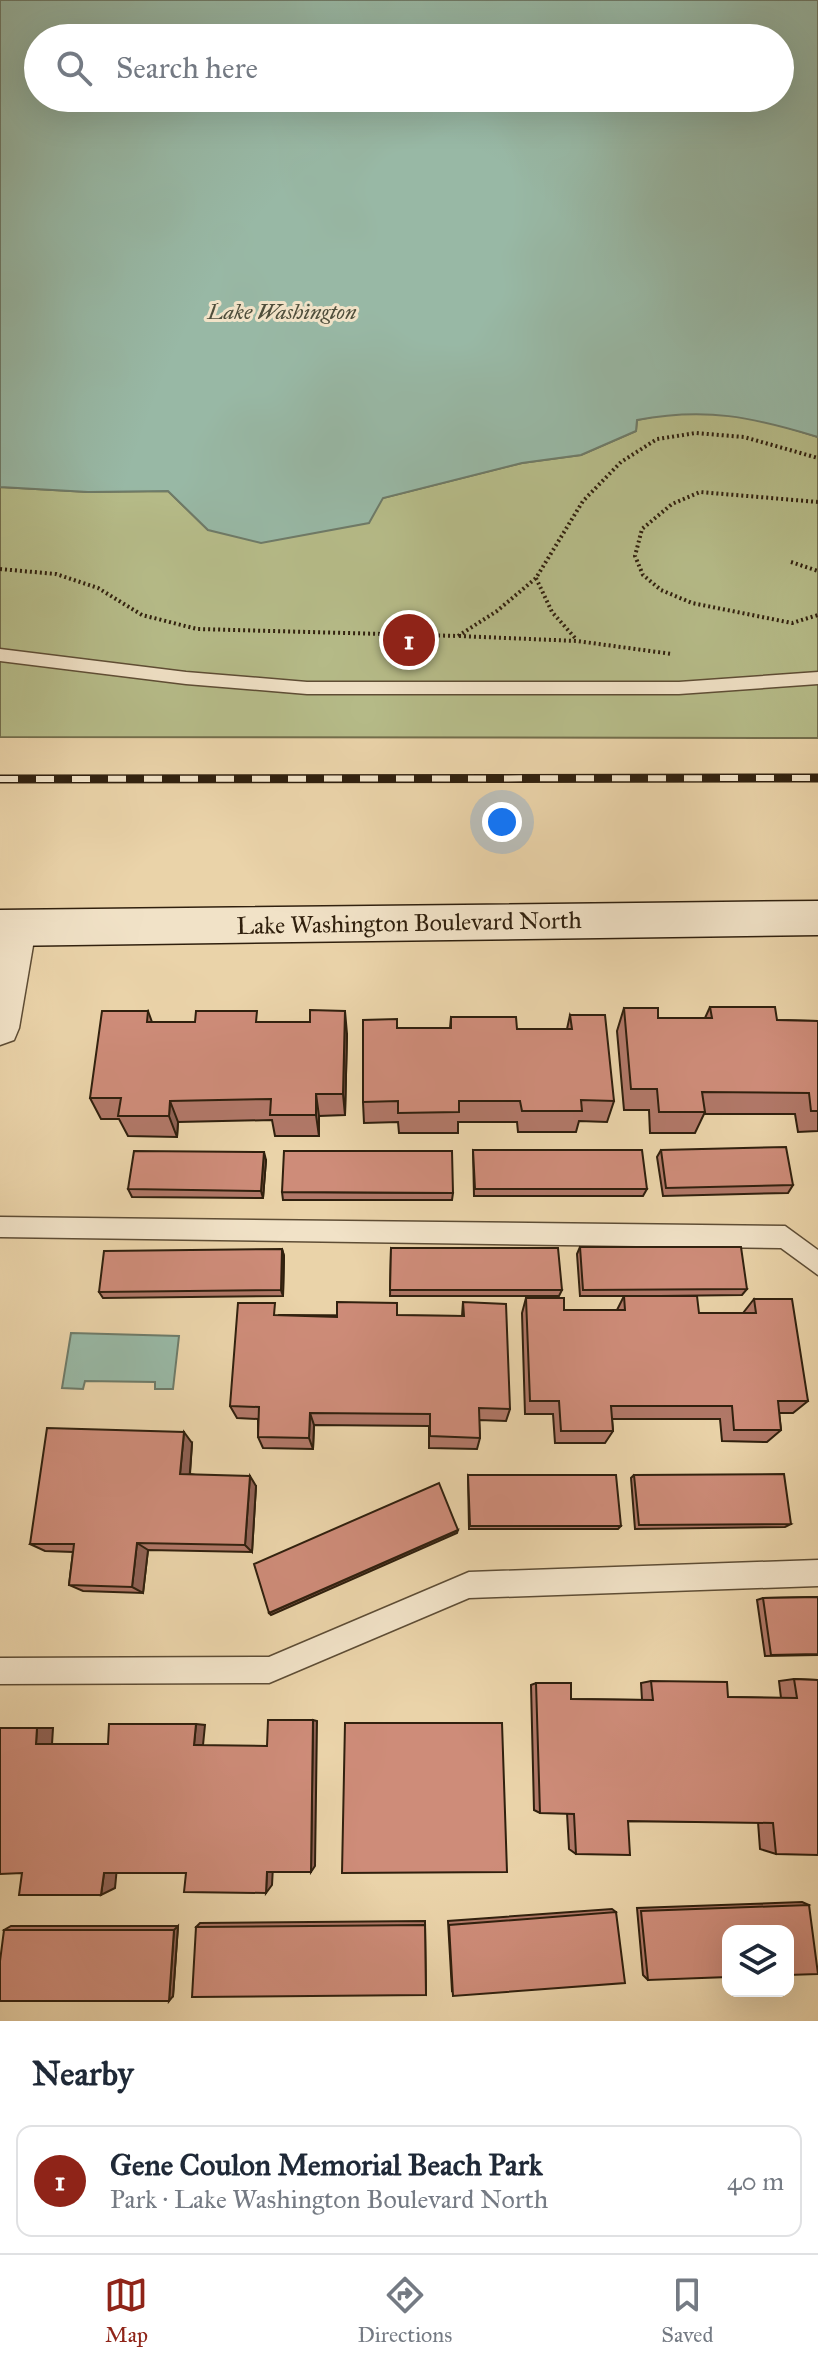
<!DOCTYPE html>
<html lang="en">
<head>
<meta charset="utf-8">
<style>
  body { margin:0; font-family:"IM FELL Great Primer",serif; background:#f2f2f3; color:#1f2937 }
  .controls { position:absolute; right:24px; bottom:24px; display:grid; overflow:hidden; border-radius:16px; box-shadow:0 8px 32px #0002 }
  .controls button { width:72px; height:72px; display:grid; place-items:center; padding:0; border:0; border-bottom:2px solid #e0e1e3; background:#fff; color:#1f2937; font:40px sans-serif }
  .you { position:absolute; left:502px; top:822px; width:28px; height:28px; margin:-20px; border:6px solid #fff; border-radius:50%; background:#1a73e8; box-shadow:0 0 0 12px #1a73e833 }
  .badge { display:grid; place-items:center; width:52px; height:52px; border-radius:50%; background:#8f2418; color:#fff; font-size:26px; font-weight:700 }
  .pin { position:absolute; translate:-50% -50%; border:4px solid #fff; box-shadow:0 2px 8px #0006 }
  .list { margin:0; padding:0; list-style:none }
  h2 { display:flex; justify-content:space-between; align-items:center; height:104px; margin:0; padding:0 32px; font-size:34px }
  h2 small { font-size:26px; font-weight:400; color:#747a83 }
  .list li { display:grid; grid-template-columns:52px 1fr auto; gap:24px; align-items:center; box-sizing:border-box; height:112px; margin:0 16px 16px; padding:0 16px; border:2px solid #e0e1e3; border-radius:16px }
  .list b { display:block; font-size:30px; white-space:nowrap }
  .list p { margin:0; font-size:26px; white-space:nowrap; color:#747a83 }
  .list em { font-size:26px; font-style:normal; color:#747a83 }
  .icon { flex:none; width:44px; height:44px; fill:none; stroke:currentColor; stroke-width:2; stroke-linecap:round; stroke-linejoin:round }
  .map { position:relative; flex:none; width:818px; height:2021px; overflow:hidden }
  .search { position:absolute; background:#fff; box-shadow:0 8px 32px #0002; left:24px; right:24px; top:24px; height:88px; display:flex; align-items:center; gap:20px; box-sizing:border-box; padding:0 28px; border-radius:44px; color:#747a83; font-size:30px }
  .sheet { height:232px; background:#fff }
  nav { display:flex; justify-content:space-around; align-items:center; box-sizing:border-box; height:112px; border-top:2px solid #e0e1e3; background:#fff; font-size:22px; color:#747a83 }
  nav a { display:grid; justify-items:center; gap:4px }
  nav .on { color:#8f2418 }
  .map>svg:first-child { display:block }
  .green { fill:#b6bc89; stroke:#736e4c; stroke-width:2 }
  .water { fill:#98b8a5; stroke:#6e7b69; stroke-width:2; fill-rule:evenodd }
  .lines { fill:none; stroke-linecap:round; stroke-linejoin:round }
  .lane-casing { stroke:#5e4d35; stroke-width:3 }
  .street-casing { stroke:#5e4d35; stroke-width:3 }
  .secondary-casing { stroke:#30200e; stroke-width:3 }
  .path { stroke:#30200e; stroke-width:4; stroke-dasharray:2 3; stroke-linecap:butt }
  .lane { fill:#f1e2c7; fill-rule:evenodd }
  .street { fill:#f1e2c7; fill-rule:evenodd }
  .secondary { fill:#f1e2c7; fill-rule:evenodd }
  .rail-casing { stroke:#30200e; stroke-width:9 }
  .rail { stroke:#f1e2c7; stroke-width:6; stroke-dasharray:18; stroke-linecap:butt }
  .wall { fill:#b17868; stroke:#30200e; stroke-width:2 }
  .shaded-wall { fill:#906255; stroke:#30200e; stroke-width:2 }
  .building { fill:#ce8c79; stroke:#30200e; stroke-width:2 }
  .labels { text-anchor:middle; stroke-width:6; stroke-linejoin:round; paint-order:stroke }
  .far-water-label { font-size:22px; font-style:italic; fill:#4f4e3b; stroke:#f1e2c7 }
  .street-label { font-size:24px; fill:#30200e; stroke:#f1e2c7 }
</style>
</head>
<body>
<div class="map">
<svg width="818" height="2021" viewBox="0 0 818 2021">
  <rect width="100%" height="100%" fill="#ead3a9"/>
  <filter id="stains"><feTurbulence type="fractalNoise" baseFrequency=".0025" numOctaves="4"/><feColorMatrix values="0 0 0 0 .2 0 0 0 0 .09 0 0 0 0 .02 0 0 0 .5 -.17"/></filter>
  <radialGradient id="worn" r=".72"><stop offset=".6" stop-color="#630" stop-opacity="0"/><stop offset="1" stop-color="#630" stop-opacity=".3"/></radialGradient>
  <path class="green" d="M711,412l49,7 58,18v301l-818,-1v-250l88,5 80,-1 40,39 175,-32 139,-35 59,-8 55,-24 1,-11 35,-7z"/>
  <path class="water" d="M0,0h818v437c-66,-20 -112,-30 -181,-17l-1,11 -55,24 -59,8 -139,35 -14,25 -108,20 -53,-13 -40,-39 -80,1 -88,-5zM38,38h742v60h-742z
    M71,1333l108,3 -6,53h-18v-7l-70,-1 -2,8 -21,-1z"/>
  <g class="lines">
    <g class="lane-casing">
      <path id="lane" d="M0,649l186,23 121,10h372l139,-10v12l-139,10h-372l-121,-10 -186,-23z
        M0,1217l785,9 33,24v25l-37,-27 -781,-11z
        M818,1560v26l-349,12 -200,85 -269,1v-26l269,-1 200,-85z"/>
    </g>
    <g class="street-casing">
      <path id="street" d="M18,913l13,4 5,11 -17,100 -5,12 -14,5v-118l5,-10z"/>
    </g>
    <g class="secondary-casing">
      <path id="secondary" d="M818,901v34l-818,11v-36z"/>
    </g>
    <path class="path" d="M818,502l-118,-10 -28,12 -30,25 -7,27 8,19 18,15 31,13 100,20 26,-8
      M791,562l27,9
      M0,569l56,5 42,14 44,27 55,14 261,7 39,-25 39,-33 47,-77 38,-39 36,-23 39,-6 48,4 74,21
      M536,578l16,34 24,27
      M459,636l118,5 95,13"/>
    <use href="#lane" class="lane"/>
    <use href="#street" class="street"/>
    <use href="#secondary" class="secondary"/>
    <g class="rail-casing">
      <path id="rail" d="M0,779l818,-1"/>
    </g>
    <use href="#rail" class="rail"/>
  </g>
  <path class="wall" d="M710,1007l67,13 41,1v110l-20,1 -3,-18h-91l-9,19h-45l-1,-23h-25l-7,-79 7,-23 34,10h47z
    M148,1011l4,11h107l88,12 -2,81 -26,1v20h-44l-3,-16 -94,2 -1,15 -49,-1 -9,-17h-18l-11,-21z
    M570,1015l44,86 -7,21 -28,-1 -3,11h-58l-1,-10h-59v11h-59l-1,-11 -34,1 -1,-21 34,-74h53l1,-11 66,12h50z
    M473,1150l174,39 -4,7h-169z
    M661,1150l132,35 -5,8 -125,3 -6,-39z
    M266,1160l-3,38 -131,-1 -4,-8z
    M282,1192l171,1 -1,7h-169z
    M580,1247l167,42 -5,6 -82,1 39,17h44l11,-14 54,102 -15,12h-14l2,17 -14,12 -45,-1 -2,-22h-108l1,12 -8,12h-50l-2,-29h-28l-3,-101 4,-15 38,12h53l7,-14h-44l-3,-42z
    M391,1248l171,42 -3,6h-169z
    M282,1249l2,7 -1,40 -180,2 -4,-6z
    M463,1302l47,107 -4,12 -27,-1 1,18 -3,11 -48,-1v-22l-115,-1 -1,24 -50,-1 -5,-11v-18l-21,-1 -7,-12 49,-91 183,1z
    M192,1443l-2,31 66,12 -4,66 -104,-2 -5,43 -60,-2 -14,-6 4,-33 -28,-1 -15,-7z
    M468,1475l153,51 -3,3h-149z
    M634,1475l157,49 -6,3 -150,2 -4,-51z
    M818,1597v58l-53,1 -8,-56 6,-2z
    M794,1679l24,1 -42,174 -16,-5 -2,-27 -130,-1 -52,33 -7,-5 -2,-36h-27l-6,-3 -3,-125 5,-2 35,16 71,1 -1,-17 10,-2 77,16 53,1 -2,-17z
    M802,1902l7,3 -161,75 -5,-5 -6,-67z
    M612,1909l4,3 -164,79 -4,-70z
    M425,1921l1,74 -230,-68 4,-4z
    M11,1926h167l-5,70 -169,-66z"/>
  <path class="shaded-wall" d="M345,1011l2,23 -2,81 -2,-21z
    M316,1094l3,22v20l-3,-21z
    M170,1101l8,21 -1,15 -8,-21z
    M264,1152l2,8 -3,38 -2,-7z
    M282,1249l2,7 -1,40 -2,-6z
    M310,1413l4,12 -1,24 -4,-11z
    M184,1432l8,11 -3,41 -9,-10z
    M250,1476l6,10 -4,66 -7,-7z
    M458,1530l-1,3 -186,82 -2,-2z
    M137,1543l11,7 -5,43 -11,-6z
    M313,1720l4,1 -2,145 -4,6z
    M196,1724l9,1 -2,20h-9z
    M37,1728h16l-1,16h-16z
    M273,1866l-1,19 -6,8 1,-21z
    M117,1867l-2,21 -14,7 3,-22z
    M178,1926l-5,70 -4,5 5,-71z"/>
  <path class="building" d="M710,1007h65l2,13 41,1v90h-7l-2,-18 -107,-1 3,20h-46l-2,-23h-26l-7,-81h34v10h54z
    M310,1010l35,1 -2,83h-27v21h-46l1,-16 -101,2 -1,15h-51l3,-18h-31l12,-87h46l-1,11h48l1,-11h61l-1,11h54z
    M570,1015h35l9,86 -33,-1 1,11h-60l-2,-10h-61v11l-61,1v-12l-35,1v-82l34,-1v9h54v-11h65l1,12h55z
    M786,1147l7,38 -127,3 -5,-38z
    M473,1150h169l5,39h-172z
    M134,1151l130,1 -3,39 -133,-2z
    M284,1151h168l1,42 -171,-1z
    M580,1247h161l6,42 -164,1z
    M391,1248h167l4,42h-172z
    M282,1249l-1,41 -182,2 5,-41z
    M624,1296h73l2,17h57l-2,-14h38l16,102h-30l3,29h-47l-2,-24h-121l2,25h-52l-2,-30h-29l-4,-103h38v12h61z
    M337,1302l60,1v12l67,1 -1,-14 43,2 4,105 -31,-1 1,30 -50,-2v-22l-120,-1 -1,25 -51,-1 1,-30 -29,-1 8,-103h37l-1,12 63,2z
    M47,1428l137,4 -4,42 70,2 -5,69 -108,-2 -5,44 -63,-2 5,-41h-44z
    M784,1474l7,50 -152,1 -5,-50z
    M468,1475h148l5,51h-151z
    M439,1483l19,47 -189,83 -15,-49z
    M818,1597v57l-47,1 -8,-57z
    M794,1679l24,1v175l-42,-1 -3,-31 -145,-2 2,34 -54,-1 -2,-40 -34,-1 -4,-130h35v16l82,1 -2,-19 76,1 1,15 69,1z
    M268,1720h45l-2,152h-44l-1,21 -82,-1 2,-19h-82l-3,22h-82l3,-22 -22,1v-146h37l-1,16h72l1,-20h87l-2,21 73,1z
    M345,1723h157l5,149 -165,1z
    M809,1905l9,69 -30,1v-44h-60v46l-80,3 -7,-69z
    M616,1912l9,71 -172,13 -4,-71z
    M425,1925l1,70 -234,2 4,-70z
    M4,1930h170l-5,71h-169v-40z"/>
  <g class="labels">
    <g class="far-water-label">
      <text x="282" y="319">Lake Washington</text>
    </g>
    <g class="street-label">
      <text transform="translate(409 923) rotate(-1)" y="8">Lake Washington Boulevard North</text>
    </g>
  </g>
  <rect width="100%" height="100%" filter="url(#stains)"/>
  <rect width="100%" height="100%" fill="url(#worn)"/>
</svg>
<div class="controls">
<button><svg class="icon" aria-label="layers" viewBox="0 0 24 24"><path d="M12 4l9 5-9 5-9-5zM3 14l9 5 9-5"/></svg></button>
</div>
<div class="you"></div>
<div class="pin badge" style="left:409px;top:640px">1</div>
<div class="search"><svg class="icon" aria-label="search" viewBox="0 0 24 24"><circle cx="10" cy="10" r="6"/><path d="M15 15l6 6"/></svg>Search here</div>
</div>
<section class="sheet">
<h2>Nearby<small></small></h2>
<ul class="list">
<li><span class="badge">1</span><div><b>Gene Coulon Memorial Beach Park</b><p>Park · Lake Washington Boulevard North</p></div><em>40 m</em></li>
</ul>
</section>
<nav>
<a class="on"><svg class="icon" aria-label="map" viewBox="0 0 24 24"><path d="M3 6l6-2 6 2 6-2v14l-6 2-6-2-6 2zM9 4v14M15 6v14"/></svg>Map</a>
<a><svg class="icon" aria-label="directions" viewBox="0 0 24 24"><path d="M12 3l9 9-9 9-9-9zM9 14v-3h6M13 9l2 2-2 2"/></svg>Directions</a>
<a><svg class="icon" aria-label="saved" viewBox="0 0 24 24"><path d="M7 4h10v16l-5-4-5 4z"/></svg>Saved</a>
</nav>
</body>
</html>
